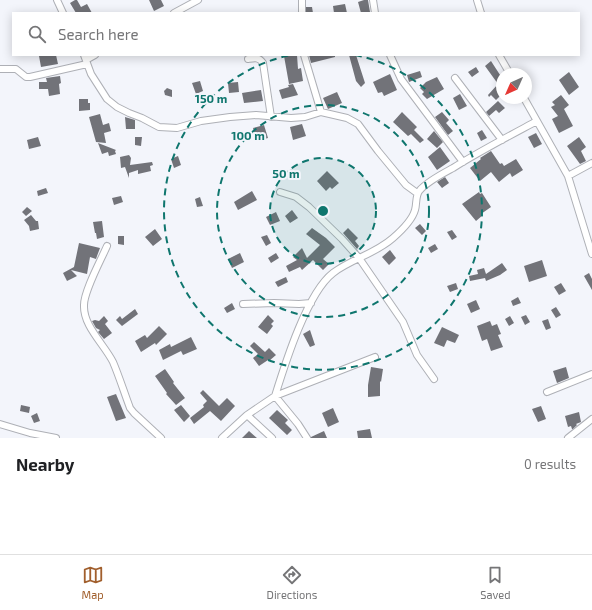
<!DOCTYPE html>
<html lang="en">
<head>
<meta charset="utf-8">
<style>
  body { margin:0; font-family:"Exo 2",sans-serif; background:#f2f2f2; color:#202124 }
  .compass { position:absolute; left:496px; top:68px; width:36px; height:36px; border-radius:50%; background:#fff; box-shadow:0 2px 10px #0003; rotate:225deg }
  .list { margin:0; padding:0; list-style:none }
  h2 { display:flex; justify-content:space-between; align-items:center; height:52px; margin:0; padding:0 16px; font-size:17px }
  h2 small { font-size:13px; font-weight:400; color:#757577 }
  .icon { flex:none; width:22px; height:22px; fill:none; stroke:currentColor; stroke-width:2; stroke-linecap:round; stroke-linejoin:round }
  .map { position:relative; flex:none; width:592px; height:438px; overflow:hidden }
  .search { position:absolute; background:#fff; box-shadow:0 2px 10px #0003; left:12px; right:12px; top:12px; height:44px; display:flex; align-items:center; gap:10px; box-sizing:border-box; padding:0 14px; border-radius:0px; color:#757577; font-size:15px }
  .sheet { height:116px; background:#fff }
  nav { display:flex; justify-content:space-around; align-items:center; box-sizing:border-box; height:56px; border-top:1px solid #e0e0e0; background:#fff; font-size:11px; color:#757577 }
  nav a { display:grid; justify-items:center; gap:2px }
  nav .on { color:#a15f2d }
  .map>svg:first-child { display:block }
  .building { fill:#727379 }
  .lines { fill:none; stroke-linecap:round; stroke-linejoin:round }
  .street-casing { stroke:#aeb0b6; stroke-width:8 }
  .street { stroke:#fff; stroke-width:6 }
  .ring { fill:none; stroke:#0f766e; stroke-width:2; stroke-dasharray:7 5 }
  .centre { fill:#0f766e; stroke:#f3f5fb; stroke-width:2 }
  .ring-label { font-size:12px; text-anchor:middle; font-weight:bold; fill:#0f766e; stroke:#f3f5fb; stroke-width:4; stroke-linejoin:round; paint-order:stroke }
</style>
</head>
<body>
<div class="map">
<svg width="592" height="438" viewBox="0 0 592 438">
  <rect width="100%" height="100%" fill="#f3f5fb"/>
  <path class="building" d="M75,0h2l4,7 6,-3 5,9h-16l-6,-10z
    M149,0h12l3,6 -10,5z
    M364,0h4l2,12 -9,1 -3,-11z
    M345,4l2,9h-13l-1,-7z
    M306,7h6l1,6h-7z
    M43,55h13l2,9 -17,3 -2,-11z
    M297,55l1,14 3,-1 2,13 -14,3 -5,-28z
    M309,55h26v2l-24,6z
    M349,55h7l9,28 -4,4 -5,-6z
    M491,61l11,17v12l-1,-1 -4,2 4,4 -5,5 -5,-5 -2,2 -1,-2 10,-11 -13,-18z
    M476,67l3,5 -7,5 -4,-5z
    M420,71l2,6 -13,5 -2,-7z
    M569,72l10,15 -10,8 -10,-15z
    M390,74l7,16 -13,6 -2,-4 -4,1 -5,-11z
    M60,76l1,7 -2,1 1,10 -11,2 -1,-7h-9v-7h8l-1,-4z
    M437,77l7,12 -17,10 -5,-5 2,-2 -4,-4 6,-6z
    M200,81l3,10 -7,3 -4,-11z
    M238,82l1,10 -10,1 -1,-10z
    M293,84l5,11 -16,4 -3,-9 10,-3 -1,-2z
    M167,88l5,2v7l-7,-2 -1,-4z
    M261,90l2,11 -19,2 -2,-10z
    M337,92l5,11 -14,6 -5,-11z
    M460,94l7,12 -8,4 -6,-12z
    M561,95l8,10 -5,4 9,17 -14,7 -7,-14 6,-3 -7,-9 4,-2 -3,-3z
    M79,99h9v4h2v7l-11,1z
    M498,101l7,7 -6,5 -3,-3 -7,6 -3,-4z
    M402,112l15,15 -3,3 10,10 -4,3 -9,-9 -3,2 -15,-14z
    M442,112l7,8 -3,3 7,8 -5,4 -13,-18z
    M100,114l3,11 6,-2 2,8 -7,2 2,10 -10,-1 -7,-25z
    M125,117l10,3v9h-9z
    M302,124l4,12 -13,4 -3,-13z
    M264,125l4,13 -11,3 -4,-13z
    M482,130l5,8 -6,3 -4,-8z
    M434,131l9,11 -6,6 -10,-9z
    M536,133l6,11 -8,4 -6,-11z
    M38,137l3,9 -12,3 -2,-9z
    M135,137h7l-1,9 -6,-1z
    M579,137l7,10 -5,4 5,10 -6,3 -13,-18z
    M98,143l18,7 -1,1 1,3 -7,2 -1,-4 -6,2z
    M440,147l10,14 -13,9 -9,-13z
    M491,151l9,13 2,-1 2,3 12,-7 7,11 -11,7 -2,-4 -11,9 -8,-10 -11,9 -10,-13 11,-9 -1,-1z
    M129,155l2,3 -1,7 22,-3 1,3 -3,1 1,5 -13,3v-4l-9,3v5l-4,-11 -4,1 -1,-11z
    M178,156l3,9 -7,3 -3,-9z
    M327,171l12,12 -7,6 -2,-2 -4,4 -9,-10z
    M445,177l4,6 -7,5 -5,-6z
    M46,188l2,5 -10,3 -1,-5z
    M252,191l5,9 -19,10 -4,-8z
    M479,192l1,2 2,-1 9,14 -10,7 2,1 -7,6 -14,-17z
    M121,196l2,6 -9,3 -2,-7z
    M200,197l3,9 -6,1 -2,-8z
    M27,207l5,4 -6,5 -4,-4z
    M292,210l6,8 -8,5 -5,-7z
    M276,212l4,9 -10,4 -4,-8z
    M31,215l5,6h2l1,8 -9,2 -1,-5 -5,-6z
    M102,221l2,16 -7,2 -1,-6h-1l-2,-11z
    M420,224l6,7 -4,4 -7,-7z
    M312,228l14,10 9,9 -12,12 6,5 -6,6 -10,-10 -11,10 -2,-3 -11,5 -3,-6 11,-6 -4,-3 9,-9 5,10 13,-13 -14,-11z
    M348,228l10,10 -3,3 4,5 -2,3 -14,-16z
    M155,229l7,10 -9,7 -8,-9z
    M452,230l5,7 -5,3 -5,-8z
    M267,235l4,8 -5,3 -5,-9z
    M118,236h6v9l-6,-1z
    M79,243l21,5 -3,8 -1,3 -6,-2 -3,17 -16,-4 6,6 -10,5 -4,-8 11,-6z
    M435,244l3,5 -7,4 -3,-5z
    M390,250l6,8 -7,7 -7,-8z
    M240,253l4,9 -12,6 -4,-9z
    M276,253l3,5 -8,5 -3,-5z
    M542,260l5,16 -18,6 -5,-16z
    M502,263l5,7 -7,5 -14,6 -1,-3 -15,3 -1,-5 9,-2 -1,-4 7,-2 2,6z
    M589,273l3,6v11l-8,-14z
    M286,277l2,5 -10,5 -3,-5z
    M456,283l2,6 -8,3 -3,-6z
    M561,283l5,8 -7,4 -5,-8z
    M518,297l3,6 -8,3 -2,-5z
    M476,300l4,9 -9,4 -4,-9z
    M232,303l3,6 -8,4 -3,-5z
    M556,307l5,8 -5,3 -5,-8z
    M135,309l3,5 -16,12 -6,-6 4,-4 2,3z
    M268,315l6,6 -3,3 2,2 -6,8 -9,-7z
    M526,315l4,7 -5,3 -4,-8z
    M104,316l4,5 -3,3 7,9 -8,6 -6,-7 2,-2 -4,-2 -4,-7 3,-1 4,1z
    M510,316l4,7 -5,3 -4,-7z
    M548,319l3,9 -5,2 -4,-9z
    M490,321l2,5 5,-2 4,10 -3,1 5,12 -12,4 -4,-12 -5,2 -5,-15z
    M159,326l8,8 -11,11 -1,-2 -14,9 -6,-11 10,-6 2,3z
    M442,327l17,8 -4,8 -8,-3 -3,7 -10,-4z
    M310,330l5,15 -5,2 -7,-13z
    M191,337l6,12 -14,6 -2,-4 -18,9 -4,-10 11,-6 1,3z
    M254,342l11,10 4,-4 7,7 -7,6 -1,-1 -9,6 -6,-8 5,-4 -8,-8z
    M371,367l12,2 -2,13 -1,-1v15l-12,1v-12z
    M566,367l3,11 -12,5 -4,-12z
    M165,369l9,13 -1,1 12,15 -9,7 -10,-11 1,-1 -12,-17z
    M203,390l16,16 8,-8 8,8 -14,15 -11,-10 -16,13 -4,-6 14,-11 -1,-2 4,-4 -7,-8z
    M116,394l10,24 -10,3 -9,-24z
    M21,405l9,2 -1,6 -9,-2z
    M181,405l9,11 -6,6 -10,-12z
    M541,406l5,13 -8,3 -6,-13z
    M333,408l6,14 -11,5 -6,-14z
    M277,410l11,10 -3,3 7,7 -5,5 -18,-17z
    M579,412l2,10 -5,2 1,1 -4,4h-1l-1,-3 -3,1 -3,-11z
    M37,413l3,8 -6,2 -3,-7z
    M370,429l2,9h-14l-1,-7z
    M249,431l8,7h-15z
    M324,431l3,7h-16v-1z"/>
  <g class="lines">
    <g class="street-casing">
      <path id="street" d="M57,0l6,13
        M373,0l2,13
        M477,0l4,13
        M174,13l24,-13
        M302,13v-13
        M84,55l7,19 16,25 10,8 12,6 13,5 17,9 18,1 24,-7 29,-4 26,-2 35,3 14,-1 16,-5 26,6 11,6 20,27 28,34 11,8
        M304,55l17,57
        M390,55l11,24 62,83
        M499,55l11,19
        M248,59c7,-1 11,-2 15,4l8,54
        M86,60l9,-5
        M0,69h16l10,8h4l57,-13
        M455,78l47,62
        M524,98l44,78 24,78
        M568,176l24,-13
        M280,192l16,5 13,10 33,32 17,19 44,64 14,33 17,24
        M107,246c-6,14 -23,45 -23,59 -1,21 20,39 29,57 6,14 11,30 17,46l4,5 27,25
        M243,304l31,-1 25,1 12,-1
        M547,392l45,-18
        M247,415l25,23
        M0,424l30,9 26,5
        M222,438l25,-23 28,-19 100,-39
        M307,438l-9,-14 -23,-28c10,-32 32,-103 58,-123 18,-14 42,-19 60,-35 8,-7 19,-17 22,-28 2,-6 0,-15 5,-20 8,-9 22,-16 33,-22 27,-17 56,-32 84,-47
        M568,438l24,-19"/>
    </g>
    <use href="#street" class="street"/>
  </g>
  <circle cx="323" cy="211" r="53" fill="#0f766e" fill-opacity=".12"/>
  <g class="ring">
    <circle cx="323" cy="211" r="53"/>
    <circle cx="323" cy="211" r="106"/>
    <path d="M355 55A159 159 0 1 1 291 55"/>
  </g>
  <circle cx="323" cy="211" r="6" class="centre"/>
  <g class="ring-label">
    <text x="211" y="103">150 m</text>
    <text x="248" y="140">100 m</text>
    <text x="286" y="178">50 m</text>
  </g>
</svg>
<svg class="compass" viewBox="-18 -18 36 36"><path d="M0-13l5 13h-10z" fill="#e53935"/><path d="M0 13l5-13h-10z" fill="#757577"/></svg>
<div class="search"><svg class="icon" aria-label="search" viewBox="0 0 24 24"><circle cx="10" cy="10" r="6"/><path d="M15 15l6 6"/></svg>Search here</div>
</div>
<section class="sheet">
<h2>Nearby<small>0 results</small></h2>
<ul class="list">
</ul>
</section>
<nav>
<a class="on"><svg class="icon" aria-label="map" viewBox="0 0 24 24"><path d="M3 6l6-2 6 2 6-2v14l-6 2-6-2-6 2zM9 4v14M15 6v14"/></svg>Map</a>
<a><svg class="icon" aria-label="directions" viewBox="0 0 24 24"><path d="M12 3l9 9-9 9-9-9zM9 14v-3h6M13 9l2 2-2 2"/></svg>Directions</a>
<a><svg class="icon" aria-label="saved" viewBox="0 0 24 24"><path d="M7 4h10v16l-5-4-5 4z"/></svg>Saved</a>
</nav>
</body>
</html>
